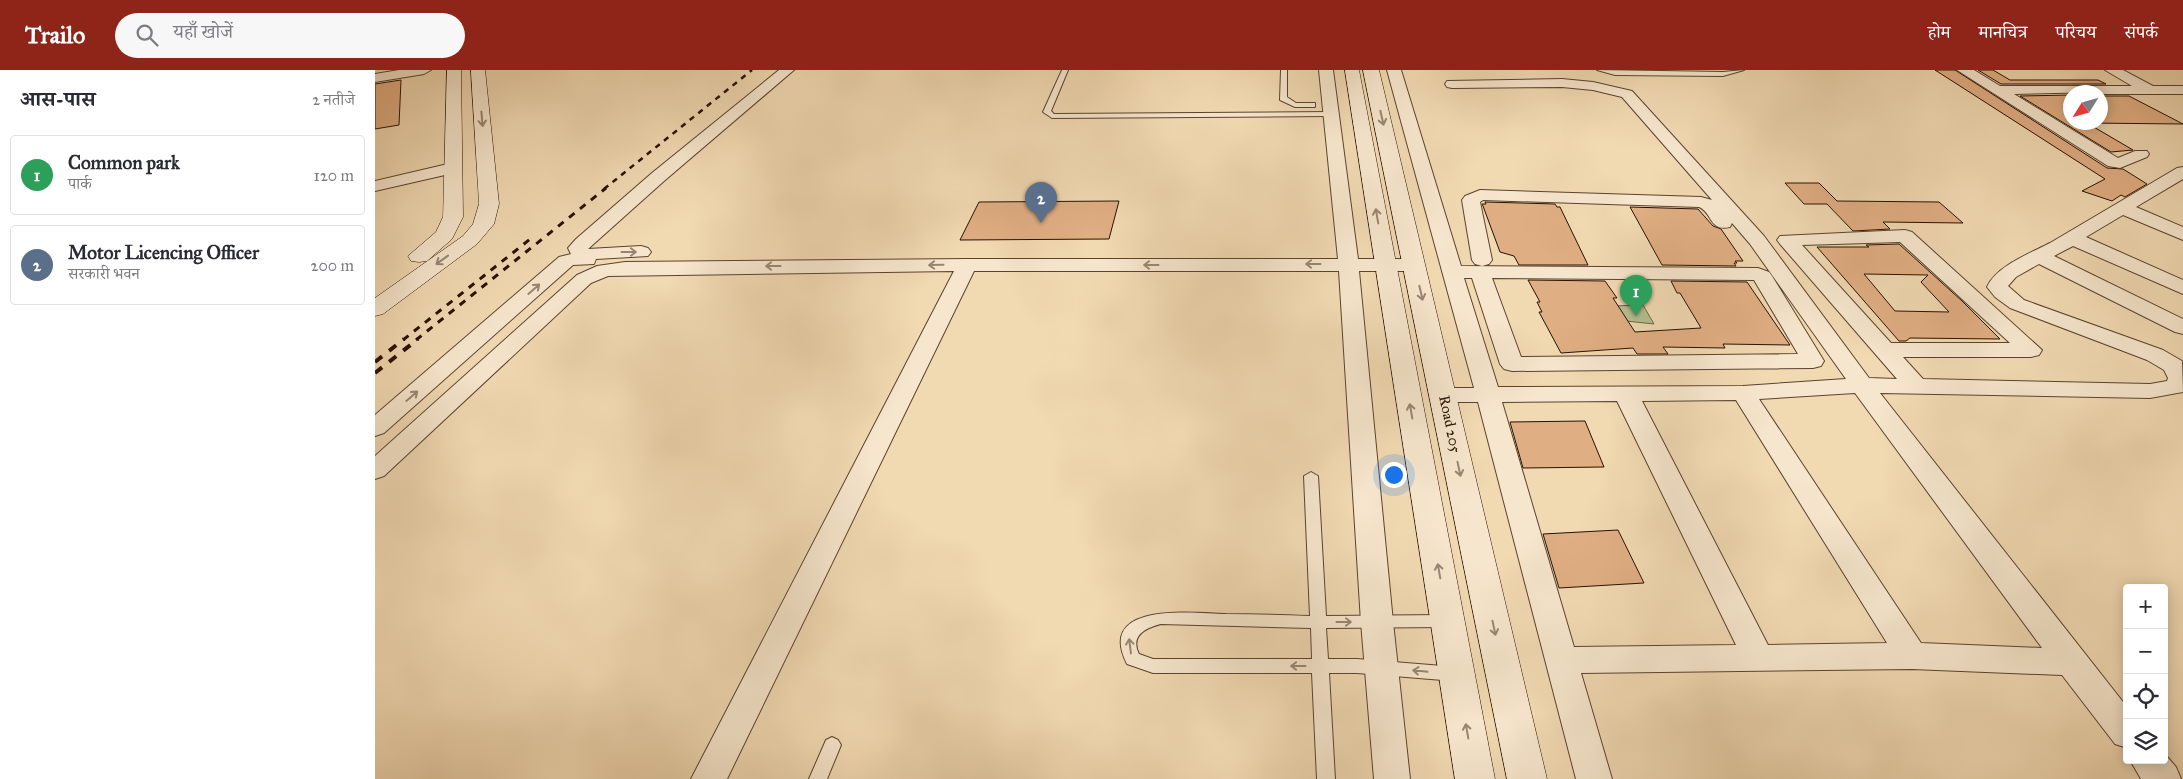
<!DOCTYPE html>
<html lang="hi">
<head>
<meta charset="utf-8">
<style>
  body { margin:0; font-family:"IM FELL Great Primer","Noto Serif Devanagari",serif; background:#f7f7f7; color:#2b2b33 }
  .controls { position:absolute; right:15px; bottom:15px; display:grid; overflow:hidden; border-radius:5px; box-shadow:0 2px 12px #0003 }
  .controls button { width:45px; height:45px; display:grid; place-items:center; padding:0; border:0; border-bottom:1px solid #e1e1e2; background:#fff; color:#2b2b33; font:25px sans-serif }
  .compass { position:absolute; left:1688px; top:15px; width:45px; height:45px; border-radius:50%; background:#fff; box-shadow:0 2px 12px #0003; rotate:233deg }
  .you { position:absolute; left:1018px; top:404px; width:18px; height:18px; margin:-12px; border:4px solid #fff; border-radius:50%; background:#1a73e8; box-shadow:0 0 0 8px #1a73e833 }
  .badge { display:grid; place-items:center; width:32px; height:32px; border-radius:50%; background:#8f2418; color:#fff; font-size:16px; font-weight:700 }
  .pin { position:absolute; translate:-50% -41px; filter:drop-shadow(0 1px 2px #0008) }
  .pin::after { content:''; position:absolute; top:26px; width:18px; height:15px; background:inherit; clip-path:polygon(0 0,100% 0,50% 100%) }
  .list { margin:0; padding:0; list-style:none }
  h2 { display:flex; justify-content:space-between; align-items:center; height:65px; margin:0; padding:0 20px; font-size:21px }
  h2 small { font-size:16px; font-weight:400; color:#7c7c81 }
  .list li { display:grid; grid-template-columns:32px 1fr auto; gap:15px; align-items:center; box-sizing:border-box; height:80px; margin:0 10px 10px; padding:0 10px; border:1px solid #e1e1e2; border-radius:5px }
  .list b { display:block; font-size:19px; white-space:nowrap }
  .list p { margin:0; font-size:16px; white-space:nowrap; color:#7c7c81 }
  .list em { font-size:16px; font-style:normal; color:#7c7c81 }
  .icon { flex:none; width:28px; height:28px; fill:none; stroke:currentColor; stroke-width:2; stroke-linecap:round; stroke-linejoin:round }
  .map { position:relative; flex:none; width:1808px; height:709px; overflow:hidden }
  header { display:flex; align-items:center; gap:30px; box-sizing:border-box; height:70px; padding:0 25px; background:#8f2418; color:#fff }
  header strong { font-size:24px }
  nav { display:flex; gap:28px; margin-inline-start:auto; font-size:18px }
  .search { width:350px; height:45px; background:#f7f7f7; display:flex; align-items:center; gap:12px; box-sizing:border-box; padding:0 18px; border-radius:28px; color:#7c7c81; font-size:19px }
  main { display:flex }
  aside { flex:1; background:#fff }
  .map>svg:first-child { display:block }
  .green { fill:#b6c08f; stroke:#6f6848 }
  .building { fill:#e0ae83; stroke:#281102; fill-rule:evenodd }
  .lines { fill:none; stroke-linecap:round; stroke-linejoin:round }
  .lane-casing { stroke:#5a432e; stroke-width:2 }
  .street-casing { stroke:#5a432e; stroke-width:2 }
  .secondary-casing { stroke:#281102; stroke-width:1 }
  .lane { fill:#f6e6cd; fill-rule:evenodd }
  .street { fill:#f6e6cd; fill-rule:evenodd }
  .secondary { fill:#f6e6cd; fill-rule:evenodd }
  .rail-far2 { stroke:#281102; stroke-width:2.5; stroke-dasharray:5.5 5.5; stroke-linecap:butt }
  .rail-far1 { stroke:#281102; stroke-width:3; stroke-dasharray:7 7; stroke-linecap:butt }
  .rail { stroke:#281102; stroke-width:4; stroke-dasharray:9 9; stroke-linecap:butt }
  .oneway { stroke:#998672 }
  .labels { text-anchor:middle; stroke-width:5; stroke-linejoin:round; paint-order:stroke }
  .street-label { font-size:15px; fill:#281102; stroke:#f6e6cd }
</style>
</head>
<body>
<header>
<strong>Trailo</strong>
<div class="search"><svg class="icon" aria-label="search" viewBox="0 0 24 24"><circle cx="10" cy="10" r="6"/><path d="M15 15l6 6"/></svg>यहाँ खोजें</div>
<nav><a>होम</a><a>मानचित्र</a><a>परिचय</a><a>संपर्क</a></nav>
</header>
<main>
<aside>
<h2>आस-पास<small>2 नतीजे</small></h2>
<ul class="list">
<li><span class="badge" style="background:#2e9e5b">1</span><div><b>Common park</b><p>पार्क</p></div><em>120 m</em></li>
<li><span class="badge" style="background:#5c6f8a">2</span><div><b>Motor Licencing Officer</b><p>सरकारी भवन</p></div><em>200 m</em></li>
</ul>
</aside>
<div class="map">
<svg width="1808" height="709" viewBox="0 0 1808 709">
  <rect width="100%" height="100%" fill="#f1d9b2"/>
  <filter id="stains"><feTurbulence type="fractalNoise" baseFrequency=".004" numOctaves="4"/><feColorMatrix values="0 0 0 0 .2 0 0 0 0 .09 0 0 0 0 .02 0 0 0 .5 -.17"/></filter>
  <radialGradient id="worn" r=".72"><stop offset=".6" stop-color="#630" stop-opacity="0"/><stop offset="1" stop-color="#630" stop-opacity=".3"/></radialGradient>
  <path class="green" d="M1268,235l11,19 -28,-3 -16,-15z"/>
  <path class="building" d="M1560,0h20l152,98 16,1 24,15 -22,13 -4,-2 -9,6 -30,-10 23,-12z
    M1603,0h15l17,10h88l8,4h-105z
    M26,10l-2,45 -24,4v-45z
    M1696,25v27h30v-26h28l54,28 -96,-1 46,27 -22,2 -91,-56z
    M1410,113h34l18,18 102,1 24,21 -80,-1 7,7 -37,2 -26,-27h-23z
    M744,131l-10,38 -149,1 19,-38z
    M1110,132l70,2 2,3h3l28,58h-69l-5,-9 -14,-4 -17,-46 -1,-2h4z
    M1255,137l68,2 15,17 8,3 22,32h-8l2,2h-3l2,3 -74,-1z
    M1524,174l63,57 38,38 -90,-1 -4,3h-7l-82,-94h52l-3,-2zM1489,204l64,1 -7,7 28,30 -54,-1z
    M1153,210l77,1 12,17h-4l22,34 66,-4 -21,-35h-3l-6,-12 76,1 43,63 -67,-1 2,4 -62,-1 5,7h-31l-4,-6 -72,5 -22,-41h3l-5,-10h3z
    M1210,351l19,46 -81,1 -13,-46z
    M1243,460l26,53 -85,5 -16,-54z"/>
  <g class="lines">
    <g class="lane-casing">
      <path id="lane" d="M687,0h6l-17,41 3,3 277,-2 4,2 -4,2 -279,2 -9,-6z
        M906,0h6v27l9,6h19v4h-20l-15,-7z
        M1222,0l126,2 21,-2 -21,6 -108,-1z
        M936,402l7,4 8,140 121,-1 6,2 2,4 -2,4 -6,2 -121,1 2,31h29l98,8 6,2 2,5 -2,5 -6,2 -98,-8h-28l6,106h-18l-5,-106h-159l-26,-9c-32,-63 66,-51 99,-50 28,0 56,1 84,2l-6,-140zM786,554l150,4 1,31h-159l-14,-5c-9,-18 6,-26 22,-30z
        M457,667l6,3 3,5 -14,34h-18l17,-39z"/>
    </g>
    <g class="street-casing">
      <path id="street" d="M24,0h32l-7,4 -49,8v-8z
        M404,0h15l-130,111 -76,68 53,-3 7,2 3,4 -3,4 -52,3 -2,5 -21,1 -189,168 -9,3v-21l184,-158 12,-3 -3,-6 8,-9 76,-66z
        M944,0h14l25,189h56l7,2 3,4 -3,4 -7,2h-55l34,351 17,157h-36l-13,-157 -22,-351h-365l-247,508h-36l263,-508 -346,5 -17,7 -207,193 -9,3v-23l202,-181 20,-9 28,-4 342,-3h371z
        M1012,0h14l60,196 297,2 11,4 3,4 52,85 -3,5 -8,2 -301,3 -8,-2 -4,-5 -28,-86h-8l34,109 245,-1 103,-7 -96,-135 -18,-21 -2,4c-21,5 -17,-14 -31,-20l-216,-7 -3,2 12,58 -3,4 -7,2 -7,-2 -3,-4 -10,-60 3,-4 15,-6 221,7 11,3 -90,-103 -29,-7 -31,-3 -110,1 -5,-1 -2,-3 2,-3 115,-2 31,3 39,9 132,145 105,142 28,1 -117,-135 -3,-4 3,-4 125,-6 7,2 130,118 -3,5 -8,2h-128l20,22 227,5 17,-3 1,-3 -4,-8 -17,-10 -137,-52 -15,-11 -8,-10c9,-21 44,-34 63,-44l127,-75 6,-1v12l-47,28 47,20v13l-60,-25 -37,22 97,43v14l-110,-48 -19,10 129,63v15l-8,-2 -136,-68 -23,13 -8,9 16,14 139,50 19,11 1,31 -33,6 -270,-5 247,314v41l-12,-4 -53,-69 -150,-6 -331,4 31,106h-36l-98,-377h-35l-9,-2 -3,-5 3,-5 9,-2h31zM1525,172l110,101h-119l-89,-98zM1117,208l262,2 44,74 -277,3zM1480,323l187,255 -121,-5 -162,-244zM1361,330l151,243 -119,2 -126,-244zM1242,331l119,244 -162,2 -72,-245z
        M1582,0h17l26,16h132l-27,-16h18l30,16h30v8h-82v-2l-87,2 104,64 17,-7h12l2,3 -2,3 -27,11 -12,-2z
        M77,93l6,1 2,4 -2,4 -83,19v-10z
        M1789,683l12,14 5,12h-40l-11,-19h34z"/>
    </g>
    <g class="secondary-casing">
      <path id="secondary" d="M72,0h14l2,147 -11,22 -25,22 -8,1 -8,-1 -3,-5 28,-24 7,-15z
        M96,0h14l14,134 -5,20 -17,20 -94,70 -8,2v-18l88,-62 10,-12 6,-20z
        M970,0h14l136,709h-40z
        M988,0h16l168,709h-40z"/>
    </g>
    <use href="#lane" class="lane"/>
    <use href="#street" class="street"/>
    <use href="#secondary" class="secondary"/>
    <path class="rail-far2" d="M229,119l148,-119"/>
    <path class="rail-far1" d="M28,270l131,-104
      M41,270l190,-152"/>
    <path class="rail" d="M0,292l29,-23
      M0,303l43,-34"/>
  </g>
  <defs><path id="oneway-shaft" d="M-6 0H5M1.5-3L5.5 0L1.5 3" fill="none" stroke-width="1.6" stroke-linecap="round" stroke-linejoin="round" transform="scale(1.25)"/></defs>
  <g class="oneway">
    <use href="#oneway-shaft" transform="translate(1007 48) rotate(77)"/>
    <use href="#oneway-shaft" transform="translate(107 49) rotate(85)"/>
    <use href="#oneway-shaft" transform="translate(1002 146) rotate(-100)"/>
    <use href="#oneway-shaft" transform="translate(254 182)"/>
    <use href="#oneway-shaft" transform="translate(67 190) rotate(144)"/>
    <use href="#oneway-shaft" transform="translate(938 194) rotate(180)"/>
    <use href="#oneway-shaft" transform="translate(561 195) rotate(179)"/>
    <use href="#oneway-shaft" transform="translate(776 195) rotate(180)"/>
    <use href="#oneway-shaft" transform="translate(398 196) rotate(180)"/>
    <use href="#oneway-shaft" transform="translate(159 219) rotate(-41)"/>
    <use href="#oneway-shaft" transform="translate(1046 223) rotate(77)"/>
    <use href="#oneway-shaft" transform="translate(37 326) rotate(-41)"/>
    <use href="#oneway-shaft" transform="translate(1036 341) rotate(-100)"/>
    <use href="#oneway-shaft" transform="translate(1084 399) rotate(78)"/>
    <use href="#oneway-shaft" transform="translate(1064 501) rotate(-100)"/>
    <use href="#oneway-shaft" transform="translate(969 552)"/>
    <use href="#oneway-shaft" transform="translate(1119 558) rotate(78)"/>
    <use href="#oneway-shaft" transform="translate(755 576) rotate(-97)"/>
    <use href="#oneway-shaft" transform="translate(923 596) rotate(-180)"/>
    <use href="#oneway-shaft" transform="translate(1045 601) rotate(-174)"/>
    <use href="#oneway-shaft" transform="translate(1092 661) rotate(-100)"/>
  </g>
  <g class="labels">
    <g class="street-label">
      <text transform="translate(1075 354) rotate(78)" y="5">Road 205</text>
    </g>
  </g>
  <rect width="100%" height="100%" filter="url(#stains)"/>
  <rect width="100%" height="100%" fill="url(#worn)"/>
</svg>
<div class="controls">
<button>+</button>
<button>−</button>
<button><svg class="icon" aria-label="locate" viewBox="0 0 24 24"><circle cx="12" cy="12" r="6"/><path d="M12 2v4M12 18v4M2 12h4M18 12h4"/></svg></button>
<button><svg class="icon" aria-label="layers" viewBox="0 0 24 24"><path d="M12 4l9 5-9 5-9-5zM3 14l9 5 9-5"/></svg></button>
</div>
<svg class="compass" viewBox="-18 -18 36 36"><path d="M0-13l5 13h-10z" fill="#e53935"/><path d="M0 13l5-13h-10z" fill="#7c7c81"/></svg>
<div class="you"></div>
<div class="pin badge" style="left:1261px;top:246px;background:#2e9e5b">1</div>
<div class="pin badge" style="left:666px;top:153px;background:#5c6f8a">2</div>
</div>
</main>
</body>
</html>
